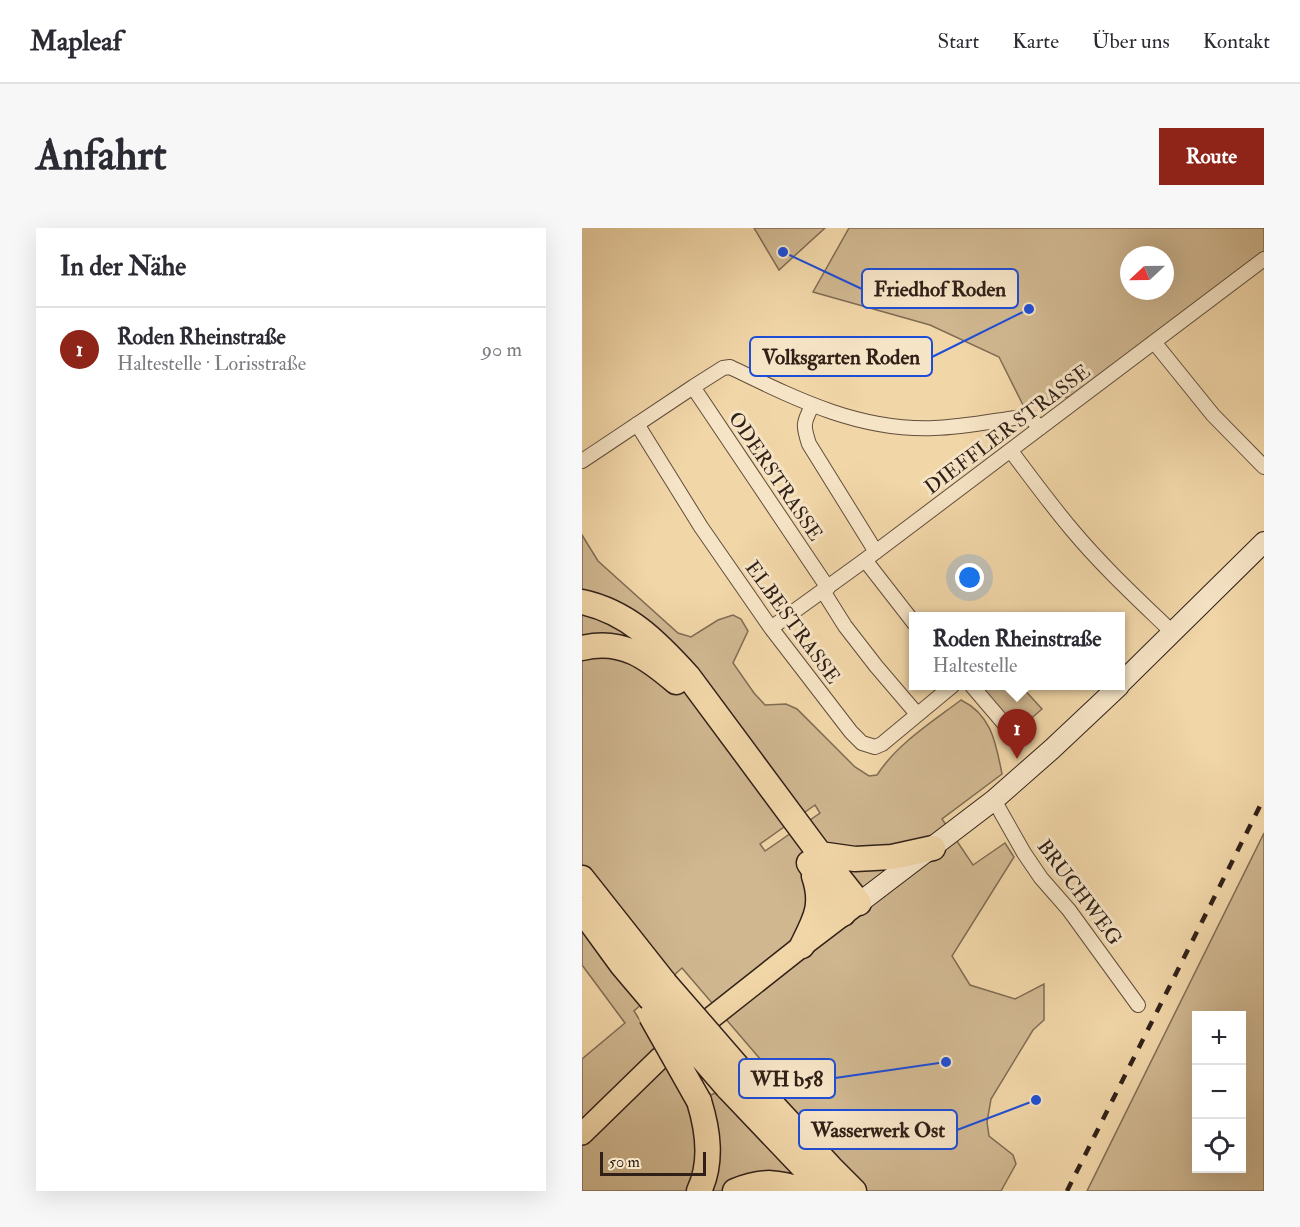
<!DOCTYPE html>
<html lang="de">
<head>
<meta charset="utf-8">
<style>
  body { margin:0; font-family:"IM FELL Double Pica",serif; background:#f7f7f7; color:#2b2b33 }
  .controls { position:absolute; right:18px; bottom:18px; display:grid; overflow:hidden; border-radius:0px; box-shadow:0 6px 24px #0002 }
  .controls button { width:54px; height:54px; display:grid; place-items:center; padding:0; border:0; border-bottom:2px solid #e1e1e2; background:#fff; color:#2b2b33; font:30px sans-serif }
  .compass { position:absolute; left:538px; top:18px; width:54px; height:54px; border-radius:50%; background:#fff; box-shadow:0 6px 24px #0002; rotate:248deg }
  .scale { position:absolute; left:18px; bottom:15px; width:106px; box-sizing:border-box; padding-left:6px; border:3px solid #312018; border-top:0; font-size:16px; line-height:21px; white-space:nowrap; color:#312018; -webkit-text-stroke:4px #f6e4c6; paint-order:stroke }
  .you { position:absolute; left:388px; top:350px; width:21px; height:21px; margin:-15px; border:4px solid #fff; border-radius:50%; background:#1a73e8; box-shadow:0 0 0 9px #1a73e833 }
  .badge { display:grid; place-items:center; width:39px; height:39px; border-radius:50%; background:#8f2418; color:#fff; font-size:20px; font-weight:700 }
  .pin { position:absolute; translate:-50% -50px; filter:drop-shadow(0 2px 3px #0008) }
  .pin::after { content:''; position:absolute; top:32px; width:21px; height:18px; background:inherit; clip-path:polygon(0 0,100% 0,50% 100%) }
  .popup { position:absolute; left:327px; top:384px; width:216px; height:78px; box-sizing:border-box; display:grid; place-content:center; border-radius:0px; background:#fff; filter:drop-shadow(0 2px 4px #0005); font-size:20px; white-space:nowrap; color:#7c7c81 }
  .popup b { font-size:22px; color:#2b2b33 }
  .popup::after { content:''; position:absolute; left:50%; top:100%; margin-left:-12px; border:12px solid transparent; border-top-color:#fff }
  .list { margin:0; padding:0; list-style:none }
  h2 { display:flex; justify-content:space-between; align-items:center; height:78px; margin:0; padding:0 24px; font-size:26px }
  h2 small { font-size:20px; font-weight:400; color:#7c7c81 }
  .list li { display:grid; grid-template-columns:39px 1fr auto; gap:18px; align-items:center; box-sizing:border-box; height:84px; padding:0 24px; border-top:2px solid #e1e1e2 }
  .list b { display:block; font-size:22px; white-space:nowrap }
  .list p { margin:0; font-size:20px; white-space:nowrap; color:#7c7c81 }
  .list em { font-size:20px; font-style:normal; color:#7c7c81 }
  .icon { flex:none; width:33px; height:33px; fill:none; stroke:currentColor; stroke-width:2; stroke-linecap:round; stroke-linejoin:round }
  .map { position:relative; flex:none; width:682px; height:963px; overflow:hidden; border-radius:0px }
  header { display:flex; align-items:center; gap:36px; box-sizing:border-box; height:84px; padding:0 30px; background:#fff; border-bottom:2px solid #e1e1e2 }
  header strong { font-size:28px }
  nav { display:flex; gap:33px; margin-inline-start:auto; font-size:21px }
  .intro { display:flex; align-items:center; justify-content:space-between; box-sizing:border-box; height:144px; padding:0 36px }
  h1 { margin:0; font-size:42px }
  .button { padding:15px 27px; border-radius:0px; background:#8f2418; color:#fff; font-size:21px; font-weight:700 }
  main { display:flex; gap:36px; padding:0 36px }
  aside { flex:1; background:#fff; border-radius:0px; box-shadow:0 6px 24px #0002 }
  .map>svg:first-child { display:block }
  .green { fill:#d0b790; stroke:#806c54; stroke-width:1.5; fill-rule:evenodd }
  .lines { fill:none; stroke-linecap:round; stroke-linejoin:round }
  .street-casing { stroke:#614e3c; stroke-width:16 }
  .secondary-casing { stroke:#312018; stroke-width:22 }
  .primary-casing { stroke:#312018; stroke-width:24 }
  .highway-casing { stroke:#312018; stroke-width:27 }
  .street { stroke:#f6e4c6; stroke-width:14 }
  .secondary { stroke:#f6e4c6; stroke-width:20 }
  .primary { stroke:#f1d6a8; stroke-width:21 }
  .highway { stroke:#f1d6a8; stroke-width:24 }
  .rail { stroke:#312018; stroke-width:4.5; stroke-dasharray:10 10; stroke-linecap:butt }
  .highway-bridge-casing { stroke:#312018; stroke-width:27; stroke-linecap:butt }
  .highway-bridge { stroke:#f1d6a8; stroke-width:24 }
  .labels { text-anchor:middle; stroke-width:6; stroke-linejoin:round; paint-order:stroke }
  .street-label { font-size:20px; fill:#312018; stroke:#f6e4c6 }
  .leader { fill:none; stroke:#1d4ed8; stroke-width:2 }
  .callout-dot { fill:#1d4ed8; stroke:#f6e4c6; stroke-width:2 }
  .callout { fill:#f6e4c6; stroke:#1d4ed8; stroke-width:2 }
  .callout-label { font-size:21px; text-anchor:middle; font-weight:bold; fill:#312018 }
</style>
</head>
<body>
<header>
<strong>Mapleaf</strong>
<nav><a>Start</a><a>Karte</a><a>Über uns</a><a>Kontakt</a></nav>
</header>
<div class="intro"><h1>Anfahrt</h1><a class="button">Route</a></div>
<main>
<aside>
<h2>In der Nähe<small></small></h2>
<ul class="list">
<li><span class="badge">1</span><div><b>Roden Rheinstraße</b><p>Haltestelle · Lorisstraße</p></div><em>90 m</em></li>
</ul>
</aside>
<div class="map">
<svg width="682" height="963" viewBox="0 0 682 963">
  <rect width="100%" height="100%" fill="#f1d6a8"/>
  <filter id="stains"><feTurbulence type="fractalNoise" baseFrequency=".00333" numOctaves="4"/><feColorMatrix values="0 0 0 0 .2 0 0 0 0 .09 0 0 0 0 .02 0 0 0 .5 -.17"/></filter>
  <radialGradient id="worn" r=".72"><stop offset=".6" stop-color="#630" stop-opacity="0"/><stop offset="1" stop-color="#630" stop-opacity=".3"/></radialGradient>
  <path class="green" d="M172,0h71l-46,42z
    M267,0h415v23l-193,145 -47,11 -25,-50 -69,-32 -117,-33zM547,27h36v36h-36z
    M0,307l16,26 80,72 13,4 27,-17 15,-5 8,4 7,12 -15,32 21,30 11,12 21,-1 11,5 58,58 14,9 8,-1c20,-31 55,-53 84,-75 31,15 35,44 41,74l-60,45 31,46 32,-22 9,14 -62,99 18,29 45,14 29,-15v36l-11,10 -42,69 -4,23 2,14 24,19 3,9 -15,27h-419v-132l43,-36 -43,-58zM233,577l5,8 -55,38 -5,-7zM100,740l79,92 -34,27 -28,14 -26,-28 -39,-62z
    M397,458h42l21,23 -24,21z
    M682,605v358h-177zM614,788h46v152h-46z"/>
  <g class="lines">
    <g class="street-casing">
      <path id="street" d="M572,114l59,73 51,52
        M111,159l135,201
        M230,178c-9,17 -9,20 -3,38l67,108
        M55,196l64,103 70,101 80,104 11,11 13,4 7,-3 70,-58
        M429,223c20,27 40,54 62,80 31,37 66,69 100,102
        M0,233l111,-74 30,-19 7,-1c66,32 129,64 204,61 32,-1 63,-8 95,-12l11,12
        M283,332l49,63
        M241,363l22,35 31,40 41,48
        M189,400l94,-68 399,-301
        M390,458l41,48
        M412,572l30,53 17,25 28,32 69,95"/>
    </g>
    <g class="secondary-casing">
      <path id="secondary" d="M538,456l144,-142
        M277,675l135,-103 58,-51 67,-63"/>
    </g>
    <g class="primary-casing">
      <path id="primary" d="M0,906l77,-75 143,-113 54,-41"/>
    </g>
    <g class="highway-casing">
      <path id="highway" d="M0,374c46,10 75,40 106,74l132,178 39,49
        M0,420c40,-10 66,10 94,34
        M238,626l35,5 37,-2 41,-9
        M227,635l34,51
        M0,650l83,105
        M0,682l40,55 28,33
        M220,718c13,-26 22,-41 12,-70
        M162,846l87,94 23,23
        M145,859l99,104
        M117,873c9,29 14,61 0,90
        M153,963c29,-12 43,-9 72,0"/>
    </g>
    <use href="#street" class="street"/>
    <use href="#secondary" class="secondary"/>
    <use href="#primary" class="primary"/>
    <use href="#highway" class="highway"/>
    <path class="rail" d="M485,963l197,-393"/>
    <g class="highway-bridge-casing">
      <path id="highway-bridge" d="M83,755l79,91
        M68,770l77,89
        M69,788l48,85"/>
    </g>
    <use href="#highway-bridge" class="highway-bridge"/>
  </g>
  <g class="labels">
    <g class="street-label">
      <text transform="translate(425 201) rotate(-37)" y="7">DIEFFLER STRASSE</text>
      <text transform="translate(194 248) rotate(56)" y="7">ODERSTRASSE</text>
      <text transform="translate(211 394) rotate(54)" y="7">ELBESTRASSE</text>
      <text transform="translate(498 664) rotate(53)" y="7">BRUCHWEG</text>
    </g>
  </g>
  <path class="leader" d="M201 24L280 61M447 81L350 129M364 834L253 850M454 872L375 902"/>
  <g class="callout-dot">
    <circle cx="201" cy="24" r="6"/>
    <circle cx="447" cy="81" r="6"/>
    <circle cx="364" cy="834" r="6"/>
    <circle cx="454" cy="872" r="6"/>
  </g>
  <g class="callout">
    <rect x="280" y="41" width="156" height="39" rx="6"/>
    <rect x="168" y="109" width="182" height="39" rx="6"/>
    <rect x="157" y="831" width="96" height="39" rx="6"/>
    <rect x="217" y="882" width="158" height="39" rx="6"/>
  </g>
  <g class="callout-label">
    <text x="358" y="68">Friedhof Roden</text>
    <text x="259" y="136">Volksgarten Roden</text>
    <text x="205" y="858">WH b58</text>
    <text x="296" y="909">Wasserwerk Ost</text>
  </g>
  <rect width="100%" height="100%" filter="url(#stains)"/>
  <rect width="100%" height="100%" fill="url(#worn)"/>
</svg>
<div class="controls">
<button>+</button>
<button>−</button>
<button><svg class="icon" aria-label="locate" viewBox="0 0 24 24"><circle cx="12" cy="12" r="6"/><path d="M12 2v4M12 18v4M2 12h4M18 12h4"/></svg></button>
</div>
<svg class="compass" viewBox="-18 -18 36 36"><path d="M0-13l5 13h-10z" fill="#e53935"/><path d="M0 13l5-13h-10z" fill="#7c7c81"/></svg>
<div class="scale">50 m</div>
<div class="you"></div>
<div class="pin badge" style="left:435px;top:531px">1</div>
<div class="popup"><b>Roden Rheinstraße</b>Haltestelle</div>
</div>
</main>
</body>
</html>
